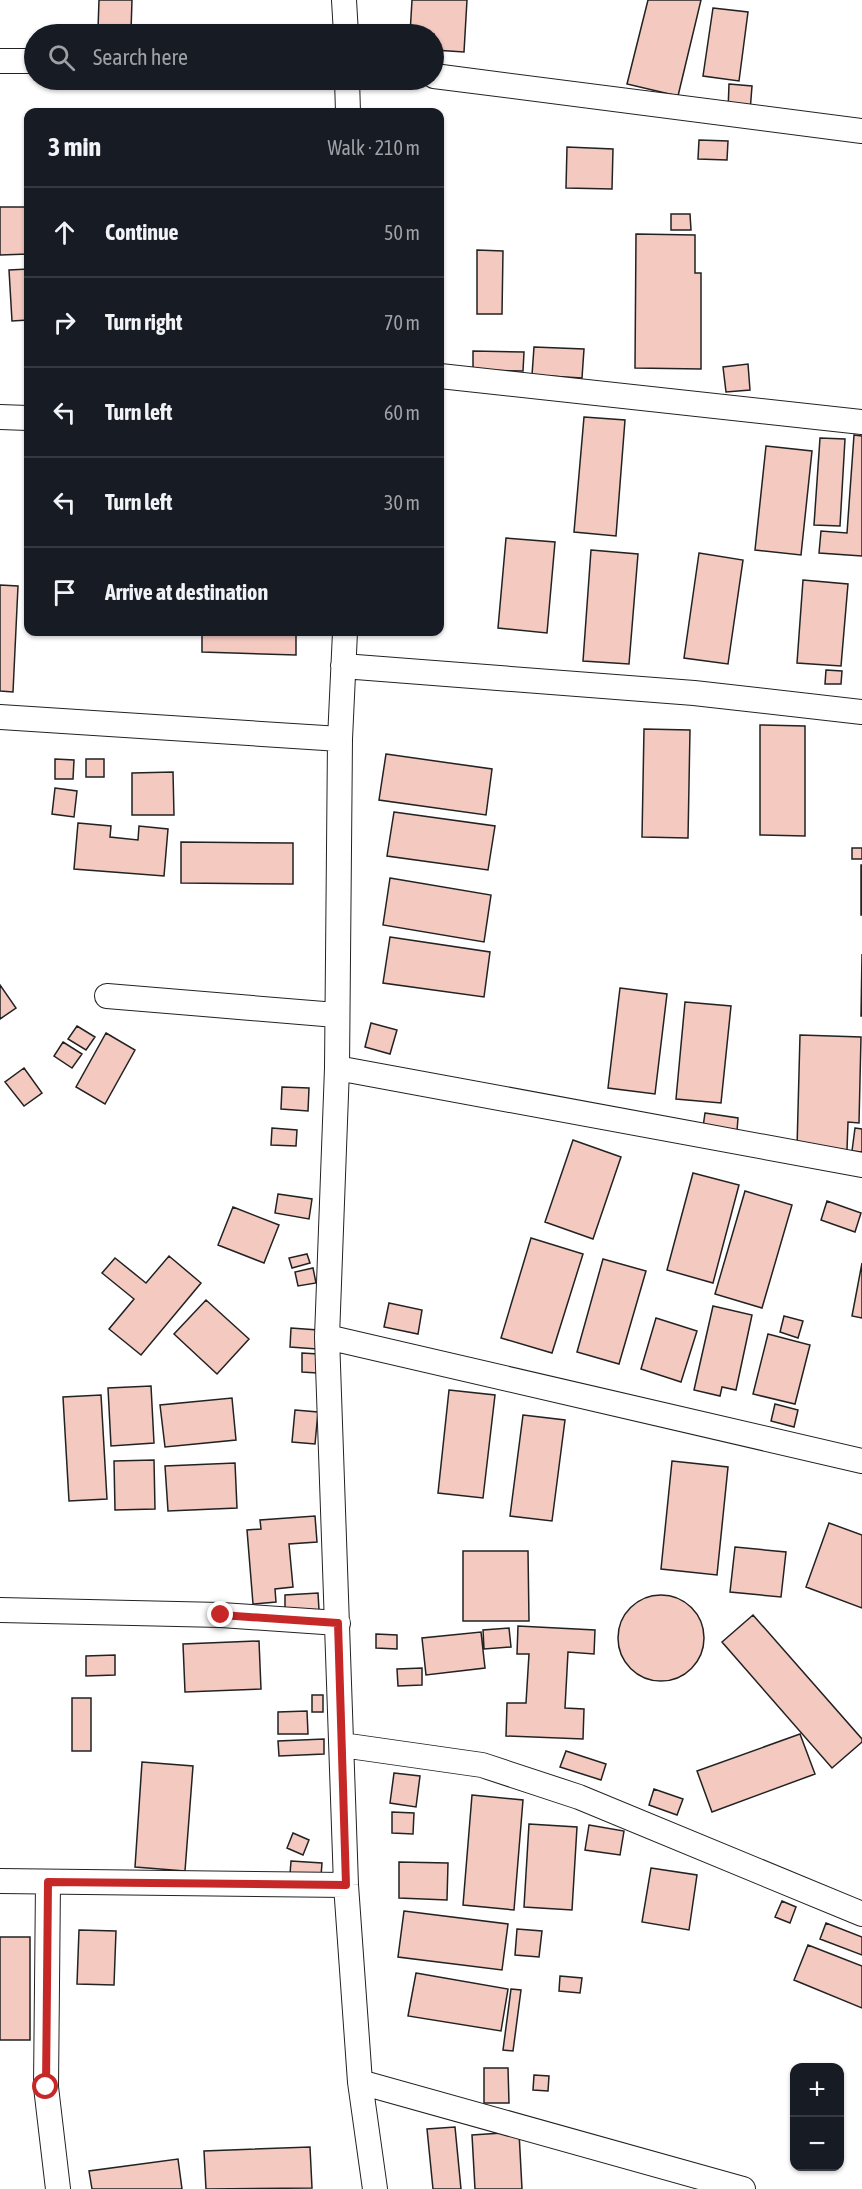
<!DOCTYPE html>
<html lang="en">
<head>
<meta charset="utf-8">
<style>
  body { margin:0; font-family:"Asap Condensed",sans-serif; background:#20242c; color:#f1f3f6 }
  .controls { position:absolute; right:18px; bottom:18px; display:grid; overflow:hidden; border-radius:12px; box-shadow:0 2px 4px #0004 }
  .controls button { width:54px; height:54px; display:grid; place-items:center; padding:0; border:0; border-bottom:2px solid #363941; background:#171b24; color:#f1f3f6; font:30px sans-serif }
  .stop { position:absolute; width:18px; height:18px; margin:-14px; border:4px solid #c62828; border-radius:50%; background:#fff }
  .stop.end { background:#c62828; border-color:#fff; box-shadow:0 2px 6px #0008 }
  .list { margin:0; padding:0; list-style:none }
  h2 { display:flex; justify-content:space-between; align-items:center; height:78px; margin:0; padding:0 24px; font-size:26px }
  h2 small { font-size:20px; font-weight:400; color:#9ea1a6 }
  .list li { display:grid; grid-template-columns:39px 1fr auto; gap:18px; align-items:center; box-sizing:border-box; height:90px; padding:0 24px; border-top:2px solid #363941 }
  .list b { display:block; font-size:22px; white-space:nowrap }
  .list em { font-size:20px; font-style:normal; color:#9ea1a6 }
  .icon { flex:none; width:33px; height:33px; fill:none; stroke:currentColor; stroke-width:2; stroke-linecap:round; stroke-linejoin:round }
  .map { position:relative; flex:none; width:862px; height:2189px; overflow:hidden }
  .search { position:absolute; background:#171b24; box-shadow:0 2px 4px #0004; left:24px; top:24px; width:420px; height:66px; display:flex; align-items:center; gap:15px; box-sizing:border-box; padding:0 21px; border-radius:33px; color:#9ea1a6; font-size:22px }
  .panel { position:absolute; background:#171b24; box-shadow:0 2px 4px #0004; left:24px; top:108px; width:420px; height:528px; border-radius:12px }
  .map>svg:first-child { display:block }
  .building { fill:#f3c9c0; stroke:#222; stroke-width:1.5 }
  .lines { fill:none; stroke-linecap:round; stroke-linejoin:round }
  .minor-casing { stroke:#222; stroke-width:26 }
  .minor { stroke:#fff; stroke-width:24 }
  .route { stroke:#c62828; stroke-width:8 }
</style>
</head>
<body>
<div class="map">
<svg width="862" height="2189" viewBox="0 0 862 2189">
  <rect width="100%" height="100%" fill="#fff"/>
  <path class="building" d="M99,0h33l-1,31 -33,-2z
    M412,0h55l-3,52 -30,-2v-16h-24z
    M648,0h53l-23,96 -51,-12z
    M713,8l35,4 -9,69 -36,-5z
    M212,31l20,1v2h-20z
    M729,84l23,2 -2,26 -22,-1z
    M699,140l29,1 -1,19 -29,-1z
    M567,147l46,2 -1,40 -46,-1z
    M0,207h28v47l-28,1z
    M671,214h19l1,16h-20z
    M636,234l59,1v38h6v96l-66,-1z
    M477,250l26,1 -1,63h-25z
    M28,269v51l-16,1 -3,-51z
    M534,347l50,2 -2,29 -50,-3z
    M473,351l51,1 -1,19 -50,-1z
    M748,364l2,26 -24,2 -3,-25z
    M584,417l41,3 -9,116 -42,-4z
    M854,435l8,1v120l-43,-3 2,-22 26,2z
    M820,438l25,1 -5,87 -26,-1z
    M766,446l46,5 -11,104 -46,-5z
    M506,538l49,4 -8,91 -49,-5z
    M591,550l47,4 -9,110 -46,-3z
    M699,553l44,7 -15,104 -44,-6z
    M803,580l45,4 -7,82 -44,-3z
    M0,585l18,1 -5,106 -13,-1z
    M202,632h94v23l-94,-3z
    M826,670l16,1 -1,13h-16z
    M760,725l45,1v110l-45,-1z
    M644,729l46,1 -2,108 -46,-1z
    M386,754l106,15 -6,46 -107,-15z
    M55,759l19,1 -1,19h-18z
    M86,759h18v18h-18z
    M173,772l1,43h-42v-42z
    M55,788l22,3 -3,26 -22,-3z
    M394,812l101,14 -7,44 -101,-14z
    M78,823l33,3 -1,11 28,3 1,-14 29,3 -4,47 -90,-7z
    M181,842l112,1v41l-112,-1z
    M852,848h10v11h-10z
    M861,865h1v50h-1z
    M390,878l101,17 -7,47 -101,-17z
    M390,937l100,15 -6,45 -101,-14z
    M862,954v62h-1z
    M0,985l16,23 -16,11z
    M620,988l47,6 -12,100 -47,-6z
    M685,1002l46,4 -10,97 -45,-4z
    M371,1023l26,7 -7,24 -25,-7z
    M77,1026l18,11 -9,13 -18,-11z
    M106,1033l29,17 -30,54 -29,-17z
    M800,1035l61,2 -2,86 -11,-1 -1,28 -50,-2z
    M63,1042l19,12 -10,14 -18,-12z
    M24,1068l18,25 -18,13 -19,-24z
    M282,1087l27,1 -1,23 -27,-2z
    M705,1113l33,5 -1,13 -34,-4z
    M272,1128l25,2 -1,16 -25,-1z
    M855,1128l7,1v23l-10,-1z
    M573,1140l48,17 -28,82 -48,-17z
    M693,1173l46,12 -26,98 -46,-13z
    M745,1191l47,14 -30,103 -47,-14z
    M278,1194l34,5 -3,20 -34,-6z
    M827,1201l34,12 -6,19 -34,-12z
    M233,1207l46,18 -15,38 -46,-18z
    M531,1238l52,16 -31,99 -51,-15z
    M307,1254l3,9 -18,5 -3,-10z
    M169,1256l32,27 -60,72 -32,-26 25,-30 -32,-26 13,-15 31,25z
    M603,1259l43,12 -27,93 -42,-12z
    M862,1263v55l-10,-2z
    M313,1268l3,15 -18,3 -3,-14z
    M206,1300l43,39 -32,35 -43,-40z
    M389,1303l33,7 -4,24 -34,-7z
    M713,1306l39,9 -16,75 -14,-3 -2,9 -26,-6z
    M784,1316l19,5 -5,17 -18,-6z
    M656,1318l41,13 -16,51 -40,-13z
    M291,1328l27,2 -1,19 -27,-2z
    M768,1334l42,11 -15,59 -42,-10z
    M302,1353l16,1 -1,19 -15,-1z
    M151,1386l3,57 -43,3 -3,-58z
    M449,1390l46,5 -12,103 -45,-5z
    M101,1395l6,104 -38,2 -6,-104z
    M232,1398l4,42 -71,7 -5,-42z
    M775,1404l23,6 -4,17 -23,-6z
    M295,1410l23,2 -3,32 -23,-2z
    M523,1415l42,5 -13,101 -42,-5z
    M154,1460l1,49 -40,1 -1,-49z
    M672,1461l56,6 -11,108 -56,-6z
    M235,1463l2,45 -69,3 -3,-45z
    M315,1516l2,26 -28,2 4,43 -18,2 1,13 -23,2 -6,-74 14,-1 -1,-9z
    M829,1523l33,12v73l-56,-21z
    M735,1547l51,5 -5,45 -51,-5z
    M463,1551h65l1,70h-66z
    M318,1593l1,17 -34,1v-16z
    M618 1638a43 43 0 1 1 86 0a43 43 0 1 1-86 0Z
    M753,1615l109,124v3l-30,26 -110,-126z
    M518,1626l77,4 -1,24 -26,-2 -3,56 19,1 -1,30 -77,-3 1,-33h19l3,-49h-12z
    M509,1628l2,19 -27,2 -1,-19z
    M481,1632l4,36 -59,7 -4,-37z
    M376,1634l21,1v14l-21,-1z
    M259,1641l2,48 -76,3 -2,-48z
    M115,1655v20l-29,1v-20z
    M422,1668v17l-24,1 -1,-17z
    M312,1695h11v17h-11z
    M72,1698h19v53h-19z
    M307,1711l1,23h-30v-22z
    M800,1734l15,40 -103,38 -15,-41z
    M324,1739v15l-45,2 -1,-15z
    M566,1751l40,13 -5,16 -41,-13z
    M142,1762l51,4 -8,105 -50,-4z
    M394,1773l26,3 -4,31 -26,-4z
    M654,1789l29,10 -6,16 -28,-10z
    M472,1795l51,5 -9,110 -51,-5z
    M392,1812l22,1 -1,21 -21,-1z
    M529,1824l48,3 -5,83 -48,-3z
    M589,1825l35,6 -4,24 -35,-5z
    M293,1833l16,7 -6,15 -16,-7z
    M291,1861l31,2 -1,13 -31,-2z
    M399,1862l49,1 -1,37 -48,-2z
    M651,1868l46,7 -8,55 -47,-8z
    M782,1901l14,6 -6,16 -15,-6z
    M404,1911l104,13 -6,46 -104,-13z
    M826,1923l36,14v18l-42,-16z
    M517,1929l25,2 -3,26 -24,-2z
    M79,1930l37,1 -2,54 -37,-1z
    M0,1937h30v103h-30z
    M808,1945l54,21v42l-68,-28z
    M416,1973l92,16 -7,42 -93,-15z
    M560,1976l22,2 -2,15 -21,-2z
    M511,1989l10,1 -8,61 -10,-1z
    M484,2068h24l1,35h-25z
    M534,2075l15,1 -1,15 -15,-1z
    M455,2127l6,62h-28l-6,-60z
    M519,2132l3,57h-47l-3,-54z
    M310,2147l2,41 -106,1 -2,-38z
    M178,2159l4,30h-90l-3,-18z"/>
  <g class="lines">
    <g class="minor-casing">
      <path id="minor" d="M344,0l2,34
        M0,61h34
        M434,76l428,55
        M347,80l1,32
        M440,376l422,46
        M0,417l28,1
        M345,632l-5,107 -3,329 -10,269 19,548 14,197 15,107
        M343,666l351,27 168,19
        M0,717l340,22
        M107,996l229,19
        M337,1068l525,97
        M327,1337l535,124
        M0,1610l221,5 117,8
        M342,1745l140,20 97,32 283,117
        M0,1881l346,4
        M48,1882l-2,205 12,102
        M360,2082l383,107"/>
    </g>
    <use href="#minor" class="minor"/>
  </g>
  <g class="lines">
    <path class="route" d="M46,2087l2,-205 298,3 -8,-262 -117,-8"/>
  </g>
</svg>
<div class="controls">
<button>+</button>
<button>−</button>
</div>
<div class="stop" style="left:46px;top:2087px"></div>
<div class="stop end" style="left:221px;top:1615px"></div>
<div class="search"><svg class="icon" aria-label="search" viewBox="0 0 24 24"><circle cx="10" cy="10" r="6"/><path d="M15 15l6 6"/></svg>Search here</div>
<section class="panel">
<h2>3 min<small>Walk · 210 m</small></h2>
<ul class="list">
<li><svg class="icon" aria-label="ahead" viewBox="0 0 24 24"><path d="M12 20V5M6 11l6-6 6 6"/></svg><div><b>Continue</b></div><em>50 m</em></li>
<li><svg class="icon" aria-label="right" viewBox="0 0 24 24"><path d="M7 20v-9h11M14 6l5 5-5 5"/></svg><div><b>Turn right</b></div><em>70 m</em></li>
<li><svg class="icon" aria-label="left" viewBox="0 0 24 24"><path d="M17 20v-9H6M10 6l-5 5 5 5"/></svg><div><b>Turn left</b></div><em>60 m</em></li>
<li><svg class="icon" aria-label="left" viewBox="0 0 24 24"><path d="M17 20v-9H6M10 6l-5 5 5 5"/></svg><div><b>Turn left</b></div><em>30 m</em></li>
<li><svg class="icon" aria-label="arrive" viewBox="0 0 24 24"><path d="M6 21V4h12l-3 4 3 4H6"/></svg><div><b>Arrive at destination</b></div></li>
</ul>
</section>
</div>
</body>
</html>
